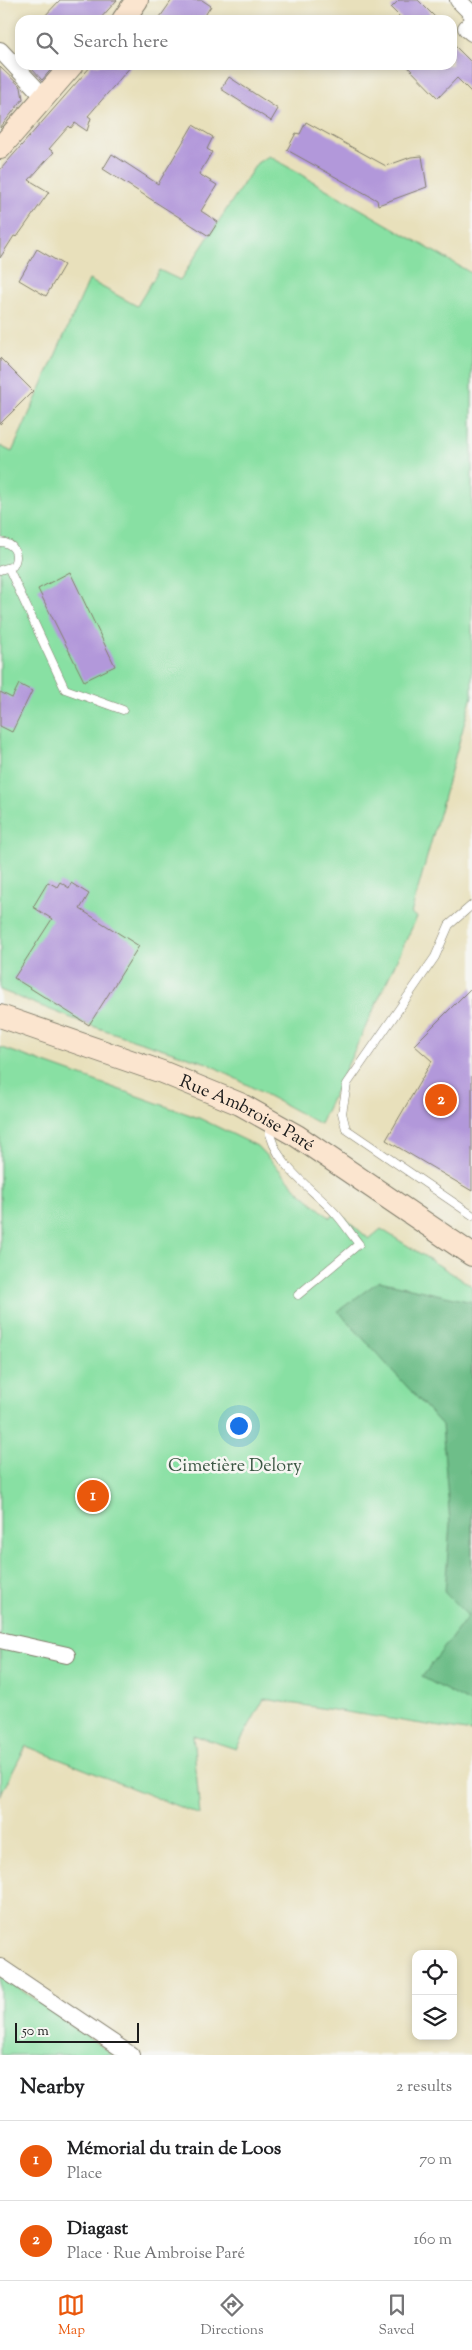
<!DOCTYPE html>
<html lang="en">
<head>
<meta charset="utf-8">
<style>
  body { margin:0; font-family:"Sorts Mill Goudy",serif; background:#f2f2f2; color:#202124 }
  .controls { position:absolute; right:15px; bottom:15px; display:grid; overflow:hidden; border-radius:10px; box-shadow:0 2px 8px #0003 }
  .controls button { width:45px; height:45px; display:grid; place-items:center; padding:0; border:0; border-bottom:1px solid #e0e0e0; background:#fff; color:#202124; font:25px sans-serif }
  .scale { position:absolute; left:15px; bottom:12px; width:124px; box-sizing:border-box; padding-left:5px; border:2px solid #1c1c1c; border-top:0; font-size:14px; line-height:18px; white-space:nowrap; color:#1c1c1c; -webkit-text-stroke:4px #f6f6f2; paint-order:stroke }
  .you { position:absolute; left:238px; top:1425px; width:18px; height:18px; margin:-12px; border:4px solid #fff; border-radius:50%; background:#1a73e8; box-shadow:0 0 0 8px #1a73e833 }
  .badge { display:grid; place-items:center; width:32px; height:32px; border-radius:50%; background:#ea580c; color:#fff; font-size:16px; font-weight:700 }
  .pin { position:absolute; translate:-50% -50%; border:2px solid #fff; box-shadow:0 1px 5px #0006 }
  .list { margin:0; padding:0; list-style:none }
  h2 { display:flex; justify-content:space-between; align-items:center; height:65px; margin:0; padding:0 20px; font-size:21px }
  h2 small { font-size:16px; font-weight:400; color:#757577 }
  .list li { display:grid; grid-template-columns:32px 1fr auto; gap:15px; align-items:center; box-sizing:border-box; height:80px; padding:0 20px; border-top:1px solid #e0e0e0 }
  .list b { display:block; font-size:19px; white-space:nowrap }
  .list p { margin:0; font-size:16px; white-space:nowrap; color:#757577 }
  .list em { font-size:16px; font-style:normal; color:#757577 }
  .icon { flex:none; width:28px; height:28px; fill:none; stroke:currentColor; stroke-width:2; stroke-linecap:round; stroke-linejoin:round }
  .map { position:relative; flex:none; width:472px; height:2055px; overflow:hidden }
  .search { position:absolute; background:#fff; box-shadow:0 2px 8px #0003; left:15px; right:15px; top:15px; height:55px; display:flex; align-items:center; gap:12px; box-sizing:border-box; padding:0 18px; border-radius:15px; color:#757577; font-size:19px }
  .sheet { height:225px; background:#fff }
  nav { display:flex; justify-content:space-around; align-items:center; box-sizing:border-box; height:70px; border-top:1px solid #e0e0e0; background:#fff; font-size:14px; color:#757577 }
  nav a { display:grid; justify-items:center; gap:2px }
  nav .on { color:#ea580c }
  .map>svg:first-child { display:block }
  .green { fill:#88e0a3; stroke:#527e60 }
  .forest { fill:#6ebe89; stroke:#456d52 }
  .building { fill:#b298da }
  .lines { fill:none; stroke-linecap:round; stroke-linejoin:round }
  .lane-casing { stroke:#827e6c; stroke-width:9 }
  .street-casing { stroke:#827e6c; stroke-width:18 }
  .secondary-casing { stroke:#827e6c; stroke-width:24 }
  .lane { stroke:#fff; stroke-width:8 }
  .street { stroke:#fff; stroke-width:16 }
  .secondary { stroke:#fbe5cf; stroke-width:22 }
  .labels { text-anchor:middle; stroke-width:5; stroke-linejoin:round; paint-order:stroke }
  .street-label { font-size:18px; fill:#1c1c1c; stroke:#f6f6f2 }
  .park-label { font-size:18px; fill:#3c5744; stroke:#f6f6f2 }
</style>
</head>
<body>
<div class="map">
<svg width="472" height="2055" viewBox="0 0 472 2055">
  <rect width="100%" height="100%" fill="#f6f6f2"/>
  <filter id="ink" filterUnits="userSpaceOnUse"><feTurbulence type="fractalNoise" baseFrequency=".02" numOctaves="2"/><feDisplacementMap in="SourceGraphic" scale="10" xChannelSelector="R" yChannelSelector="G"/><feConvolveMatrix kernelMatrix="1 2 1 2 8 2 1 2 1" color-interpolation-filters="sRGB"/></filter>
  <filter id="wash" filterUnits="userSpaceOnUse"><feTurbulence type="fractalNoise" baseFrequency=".0096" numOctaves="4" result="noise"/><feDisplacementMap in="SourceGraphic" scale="20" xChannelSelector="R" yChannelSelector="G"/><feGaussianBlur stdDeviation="1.12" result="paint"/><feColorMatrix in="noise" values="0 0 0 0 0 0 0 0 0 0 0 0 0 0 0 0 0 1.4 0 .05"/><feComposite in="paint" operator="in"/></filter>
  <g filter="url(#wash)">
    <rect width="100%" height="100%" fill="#e8e0bb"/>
    <path class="green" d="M269,156l202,117 1,-2v425l-61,218 6,3 -97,207 -113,-61 -118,-38 -89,-35v-544l12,6 77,-172 48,26 22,-36 21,10 77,-117z
      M0,1047l199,71 58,28 42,45 31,27 7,-7 32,28 12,-10 91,57v446l-208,-33 -28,50 -43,-14 7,80 -174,-69 -26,50z
      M0,1975l113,80h-113z"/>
    <path class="forest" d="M379,1281l93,21v402l-50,-27 46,-61 -23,-23 5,-70 -8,-98 -104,-114z"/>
    <g id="blocks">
      <path class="building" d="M60,0h57l-18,20h-58z
        M172,0h30l9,6 -9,14h-44z
        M399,0h19l20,20h-35l-12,-12z
        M452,43l20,20v30l-15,-15 -19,20 -32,-33h46z
        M34,65h21l-13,15 -11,-12z
        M92,65h40l-44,51 3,2 -4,13 -12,-8 -4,5 -2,-2 -20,23 5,3 -25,28 20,12 -32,45 -3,-1 -14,22v-88z
        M0,67l21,20 2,12 -23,29z
        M229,77l49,32 -7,12 -50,-32z
        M306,122l80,44 25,-9 11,-1 5,31 -49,18 -1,-5 -90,-50 9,-17 4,1z
        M193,125l20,12 -6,12 5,3 -13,22 18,11 -16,26 17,11 -9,14 -106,-67 9,-15 46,30z
        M37,249l27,16 -18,31 -27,-16z
        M0,358l33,33 -33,33z
        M70,572l45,94 -31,15 -46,-92z
        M19,684l13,7 -20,41 -12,-6v-34l12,6z
        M48,882l9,5 3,-5 9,6 2,-5 18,11 -9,15 59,37 -50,79 -75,-47 38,-59 -19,-12z
        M472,987v204l-86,-51 46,-79 -18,-16z"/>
    </g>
  </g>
  <g filter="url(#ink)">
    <use href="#blocks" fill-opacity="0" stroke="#827e6c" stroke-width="1"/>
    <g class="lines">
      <g class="lane-casing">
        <path id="lane" d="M0,542c14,1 20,12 13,24l-13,4
          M9,569l56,120 58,21
          M472,905l-23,20 -14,32 -88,127 -5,29 4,16 126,86
          M268,1125c6,41 42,61 67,88 9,10 16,21 24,31l-61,51"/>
      </g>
      <g class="street-casing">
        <path id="street" d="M458,0l14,14
          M472,22l-6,6 6,5
          M0,50l44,47
          M0,1640l67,15
          M0,1967l131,88"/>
      </g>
      <g class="secondary-casing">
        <g id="secondary">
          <path d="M123,20l14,-20"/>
          <path d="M0,148l72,-83"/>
          <path id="s1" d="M0,1016l162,56 78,32 57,32 175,119"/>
        </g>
      </g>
      <use href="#lane" class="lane"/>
      <use href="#street" class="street"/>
      <use href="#secondary" class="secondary"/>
    </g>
  </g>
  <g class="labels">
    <g class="street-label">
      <text dy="6" stroke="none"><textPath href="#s1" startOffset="266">Rue Ambroise Paré</textPath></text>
    </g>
    <g class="park-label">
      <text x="235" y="1471">Cimetière Delory</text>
    </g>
  </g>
</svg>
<div class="controls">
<button><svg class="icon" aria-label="locate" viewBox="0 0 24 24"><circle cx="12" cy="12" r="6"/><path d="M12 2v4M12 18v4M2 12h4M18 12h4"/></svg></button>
<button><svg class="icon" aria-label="layers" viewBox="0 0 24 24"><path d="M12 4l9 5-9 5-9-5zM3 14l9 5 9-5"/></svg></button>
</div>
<div class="scale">50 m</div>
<div class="you"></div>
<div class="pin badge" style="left:93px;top:1496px">1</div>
<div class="pin badge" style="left:441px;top:1100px">2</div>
<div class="search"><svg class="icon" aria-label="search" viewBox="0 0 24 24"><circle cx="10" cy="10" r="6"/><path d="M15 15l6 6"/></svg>Search here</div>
</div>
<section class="sheet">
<h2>Nearby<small>2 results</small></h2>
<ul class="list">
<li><span class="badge">1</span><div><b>Mémorial du train de Loos</b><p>Place</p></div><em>70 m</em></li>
<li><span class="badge">2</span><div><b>Diagast</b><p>Place · Rue Ambroise Paré</p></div><em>160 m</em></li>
</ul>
</section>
<nav>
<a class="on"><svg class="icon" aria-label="map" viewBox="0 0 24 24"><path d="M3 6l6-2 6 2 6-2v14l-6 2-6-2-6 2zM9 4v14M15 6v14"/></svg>Map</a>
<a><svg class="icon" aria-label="directions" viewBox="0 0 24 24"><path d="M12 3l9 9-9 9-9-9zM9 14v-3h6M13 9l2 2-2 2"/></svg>Directions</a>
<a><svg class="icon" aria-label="saved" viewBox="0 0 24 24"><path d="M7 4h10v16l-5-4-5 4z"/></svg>Saved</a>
</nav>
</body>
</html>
